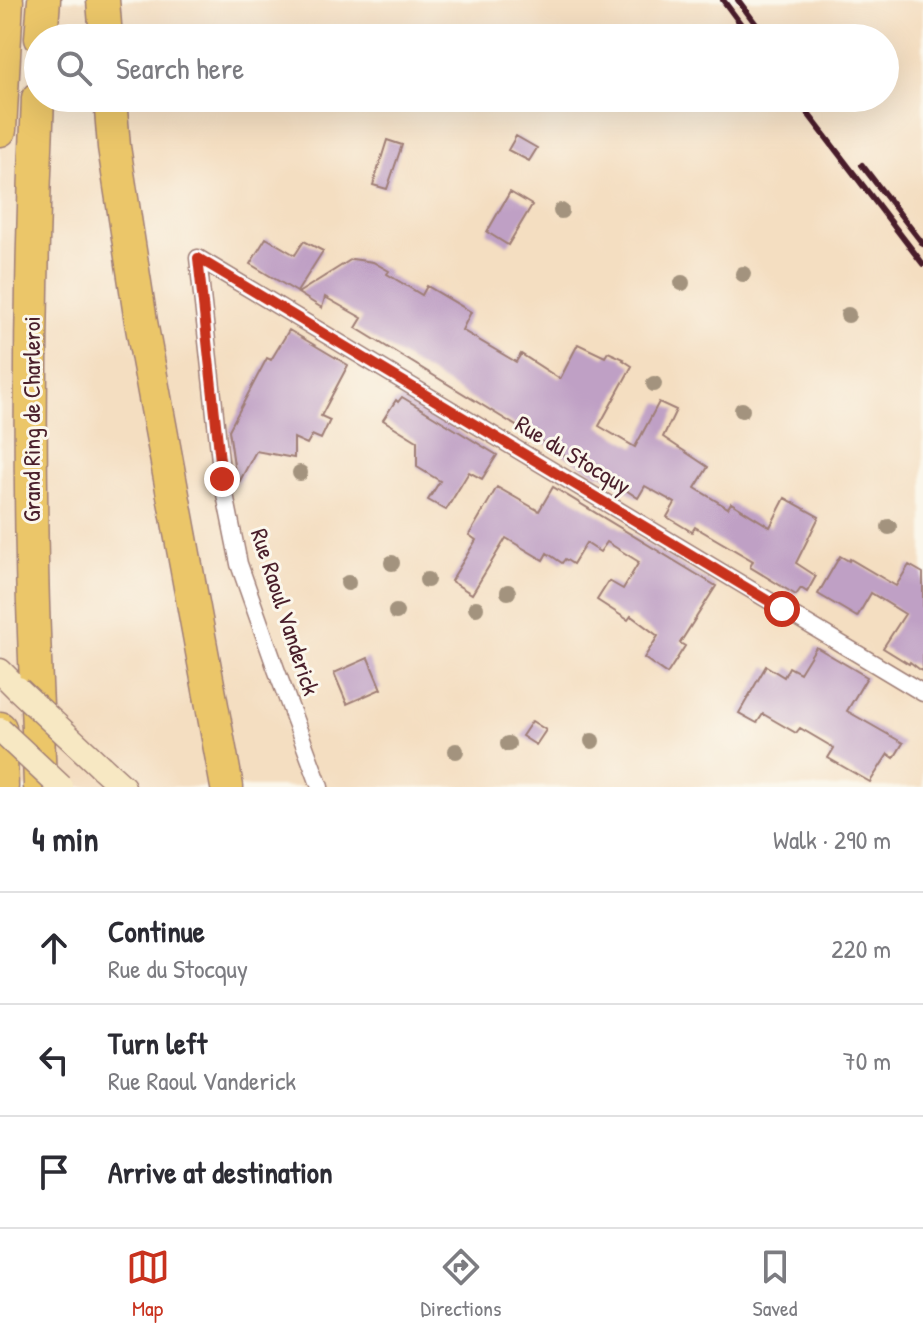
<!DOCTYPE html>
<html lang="en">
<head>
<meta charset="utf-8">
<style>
  body { margin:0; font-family:"Patrick Hand",sans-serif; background:#f2f2f3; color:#2b2b33 }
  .stop { position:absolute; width:24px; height:24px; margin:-18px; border:6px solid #c8321e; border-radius:50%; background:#fff }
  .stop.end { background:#c8321e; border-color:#fff; box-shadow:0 2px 8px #0008 }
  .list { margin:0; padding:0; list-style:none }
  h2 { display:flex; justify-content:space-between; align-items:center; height:104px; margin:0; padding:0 32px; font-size:34px }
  h2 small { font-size:26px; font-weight:400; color:#7c7c81 }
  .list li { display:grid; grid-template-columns:52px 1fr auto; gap:24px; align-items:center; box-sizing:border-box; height:112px; padding:0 32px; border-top:2px solid #e1e1e2 }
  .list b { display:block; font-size:30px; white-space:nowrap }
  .list p { margin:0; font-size:26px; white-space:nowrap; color:#7c7c81 }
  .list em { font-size:26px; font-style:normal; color:#7c7c81 }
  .icon { flex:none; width:44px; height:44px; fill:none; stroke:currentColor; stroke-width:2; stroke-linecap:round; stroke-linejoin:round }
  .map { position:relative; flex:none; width:923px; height:787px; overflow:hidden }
  .search { position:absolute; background:#fff; box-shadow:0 8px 32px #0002; left:24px; right:24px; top:24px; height:88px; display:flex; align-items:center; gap:20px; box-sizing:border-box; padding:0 28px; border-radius:44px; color:#7c7c81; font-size:30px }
  .sheet { height:440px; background:#fff }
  nav { display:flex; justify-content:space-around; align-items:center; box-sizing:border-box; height:112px; border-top:2px solid #e1e1e2; background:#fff; font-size:22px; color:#7c7c81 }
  nav a { display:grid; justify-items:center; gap:4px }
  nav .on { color:#c8321e }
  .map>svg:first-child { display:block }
  .building { fill:#bfa0c5 }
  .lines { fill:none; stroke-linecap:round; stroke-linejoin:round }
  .street-casing { stroke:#9f7e76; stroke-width:19 }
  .secondary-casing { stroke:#9f7e76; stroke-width:27 }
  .highway-casing { stroke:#9f7e76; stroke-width:35 }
  .street { stroke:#fff; stroke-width:16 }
  .secondary { stroke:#f7e8c3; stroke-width:24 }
  .highway { stroke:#ebc669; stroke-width:32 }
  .rail { stroke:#4a1f2b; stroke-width:6 }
  .secondary-bridge-casing { stroke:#9f7e76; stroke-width:27; stroke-linecap:butt }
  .secondary-bridge { stroke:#f7e8c3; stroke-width:24 }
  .tree { fill:#a3937e }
  .route { stroke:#c8321e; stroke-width:10 }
  .labels { text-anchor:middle; stroke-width:6; stroke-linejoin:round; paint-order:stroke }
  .street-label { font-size:24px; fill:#4a1f2b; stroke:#fbf7ec }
</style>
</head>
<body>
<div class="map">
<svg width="923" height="787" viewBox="0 0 923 787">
  <rect width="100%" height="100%" fill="#fbf7ec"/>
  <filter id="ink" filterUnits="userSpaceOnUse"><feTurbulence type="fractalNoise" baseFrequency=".0125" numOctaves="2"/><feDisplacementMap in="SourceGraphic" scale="16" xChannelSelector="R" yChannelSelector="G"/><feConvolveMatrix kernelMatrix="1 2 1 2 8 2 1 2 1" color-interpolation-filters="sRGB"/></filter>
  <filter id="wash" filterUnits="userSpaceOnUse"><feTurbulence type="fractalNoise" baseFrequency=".006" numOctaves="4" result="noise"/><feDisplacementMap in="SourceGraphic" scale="32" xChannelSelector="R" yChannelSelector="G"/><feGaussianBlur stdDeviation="1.8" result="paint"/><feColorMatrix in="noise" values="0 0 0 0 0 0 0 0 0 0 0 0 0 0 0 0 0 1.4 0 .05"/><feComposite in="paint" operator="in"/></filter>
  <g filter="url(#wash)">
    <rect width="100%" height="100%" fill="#f4dec1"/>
    <g id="blocks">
      <path class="building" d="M516,136l21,12 -8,13 -21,-11z
        M387,140l15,5 -15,44 -14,-4z
        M510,192l22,13 -24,40 -21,-13z
        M266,238l29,17 9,-14 19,10 -26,41 -47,-28z
        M352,259l21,3 16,9 -2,3 35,21 5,-9 44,26 -9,18 54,32 5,-8 39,25 18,-35 27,13 3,-5 16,7 -1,1 9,6 -33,60 36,21 24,-45 17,8 -13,27 45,30 -13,21 33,20 3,-5 39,24 15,-29 34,19 -23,46 20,13 -9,16 -6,-4 -5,7 -46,-28 3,-6 -58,-34 -3,5 -25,-15 8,-14 -30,-17 -7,12 -38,-25 -2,3 -242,-148 6,-10 -37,-21 -3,11 -24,-15z
        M289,330l59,35 -27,51 9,4 -9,19 -9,-4 -5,9 -13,-6v20l-38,-7 -19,35 -8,-56 38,-72 4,2z
        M402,397l95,58 -15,24 -13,-7 -23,38 -18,-10 12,-19 -23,-14v-26l-34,-21 13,-20 2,2z
        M497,487l42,24 14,-24 163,99 -36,57 5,3 -18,28 -23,-16 14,-22 -27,-20 -3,4 -31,-20 12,-19 14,8 16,-27 -32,-20 -7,10 -14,-9 -13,21 -8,-5 -3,4 -15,-10 -4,7 -37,-22 -34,56 -21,-13 25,-41 -7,-5z
        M840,556l9,5 1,-2 46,27 13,-21 14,8v99l-13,-10 -1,2 -26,-16 22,-34 -34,-21 -14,24 -39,-23z
        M816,647l51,30 -20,34 56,32 -9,15 -6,-4 -18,28 -42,-24 6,-10 -34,-20 -4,5 -33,-19 -6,9 -18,-10 27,-47 18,11 5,-10 11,6z
        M368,658l13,31 -34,15 -13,-31z
        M532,721l14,9 -10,15 -14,-9z"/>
    </g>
  </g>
  <g filter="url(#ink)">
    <use href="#blocks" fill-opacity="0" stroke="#9f7e76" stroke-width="2"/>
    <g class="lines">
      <g class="street-casing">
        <path id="street" d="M198,258l725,435
          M198,258l24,221 17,85 37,105 44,118"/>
      </g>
      <g class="secondary-casing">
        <path id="secondary" d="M0,671l18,18
          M101,767l22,20"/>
      </g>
      <g class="highway-casing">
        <path id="highway" d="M103,0l3,38
          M41,38l3,-38
          M38,98c-7,154 -9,309 -6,463 1,76 6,151 8,226
          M110,98l4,49 27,175 86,465
          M0,130l7,-130
          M0,728l2,59"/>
      </g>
      <use href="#street" class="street"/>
      <use href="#secondary" class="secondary"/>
      <use href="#highway" class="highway"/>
      <path class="rail" d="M723,0l28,38
        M738,0l28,38
        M796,98l127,166
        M862,165l61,79"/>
      <g class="secondary-bridge-casing">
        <path id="secondary-bridge" d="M18,689l83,78
          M0,730l61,57"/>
      </g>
      <use href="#secondary-bridge" class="secondary-bridge"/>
    </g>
    <g class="tree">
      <circle cx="561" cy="211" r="8"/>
      <circle cx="743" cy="274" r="8"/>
      <circle cx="682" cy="283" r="8"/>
      <circle cx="848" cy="315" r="8"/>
      <circle cx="654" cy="384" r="8"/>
      <circle cx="742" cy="410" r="8"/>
      <circle cx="300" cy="473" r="8"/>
      <circle cx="889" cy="527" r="8"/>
      <circle cx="392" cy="563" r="8"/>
      <circle cx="427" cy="580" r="8"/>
      <circle cx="348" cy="583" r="8"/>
      <circle cx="508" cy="592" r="8"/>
      <circle cx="476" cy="608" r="8"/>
      <circle cx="396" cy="612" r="8"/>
      <circle cx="592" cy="741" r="8"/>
      <circle cx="508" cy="744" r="8"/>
      <circle cx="456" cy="751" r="8"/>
    </g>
  </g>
  <g class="lines" filter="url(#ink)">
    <path class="route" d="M222,479l-24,-221 584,351"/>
  </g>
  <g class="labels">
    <g class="street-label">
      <text transform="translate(32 419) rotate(-90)" y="8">Grand Ring de Charleroi</text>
      <text transform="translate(573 455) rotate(31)" y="8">Rue du Stocquy</text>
      <text transform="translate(285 612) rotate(72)" y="8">Rue Raoul Vanderick</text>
    </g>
  </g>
</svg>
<div class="stop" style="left:782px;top:609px"></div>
<div class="stop end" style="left:222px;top:479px"></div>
<div class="search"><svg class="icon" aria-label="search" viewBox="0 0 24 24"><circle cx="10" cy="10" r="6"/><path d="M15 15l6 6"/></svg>Search here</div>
</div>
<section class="sheet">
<h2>4 min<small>Walk · 290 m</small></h2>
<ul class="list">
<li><svg class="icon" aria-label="ahead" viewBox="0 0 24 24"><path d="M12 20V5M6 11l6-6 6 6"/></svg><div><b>Continue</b><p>Rue du Stocquy</p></div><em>220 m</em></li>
<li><svg class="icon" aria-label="left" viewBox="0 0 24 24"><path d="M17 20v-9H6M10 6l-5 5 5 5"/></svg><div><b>Turn left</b><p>Rue Raoul Vanderick</p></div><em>70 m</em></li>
<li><svg class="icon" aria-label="arrive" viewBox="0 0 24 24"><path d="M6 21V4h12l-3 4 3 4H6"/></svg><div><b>Arrive at destination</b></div></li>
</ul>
</section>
<nav>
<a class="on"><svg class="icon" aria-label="map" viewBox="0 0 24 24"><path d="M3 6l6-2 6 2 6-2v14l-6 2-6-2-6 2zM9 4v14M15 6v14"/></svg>Map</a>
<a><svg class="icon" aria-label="directions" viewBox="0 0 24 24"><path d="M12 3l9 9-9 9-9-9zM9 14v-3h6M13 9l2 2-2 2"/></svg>Directions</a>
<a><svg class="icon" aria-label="saved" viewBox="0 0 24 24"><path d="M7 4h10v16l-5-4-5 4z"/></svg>Saved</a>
</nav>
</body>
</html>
